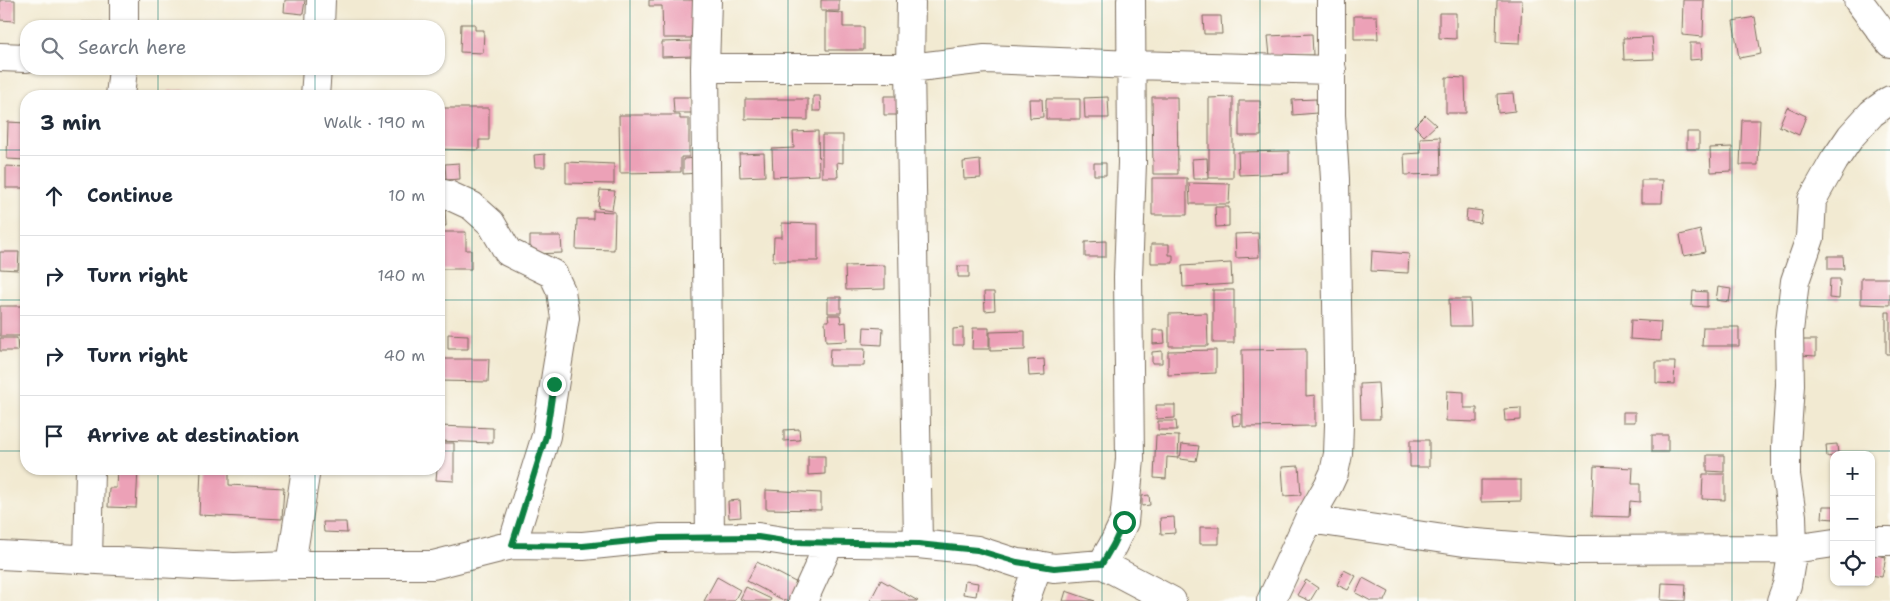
<!DOCTYPE html>
<html lang="en">
<head>
<meta charset="utf-8">
<style>
  body { margin:0; font-family:"Shantell Sans",sans-serif; background:#f2f2f3; color:#1f2937 }
  .controls { position:absolute; right:15px; bottom:15px; display:grid; overflow:hidden; border-radius:10px; box-shadow:0 1px 4px #0004 }
  .controls button { width:45px; height:45px; display:grid; place-items:center; padding:0; border:0; border-bottom:1px solid #e0e1e3; background:#fff; color:#1f2937; font:25px sans-serif }
  .stop { position:absolute; width:15px; height:15px; margin:-11px; border:4px solid #0b8043; border-radius:50%; background:#fff }
  .stop.end { background:#0b8043; border-color:#fff; box-shadow:0 1px 5px #0008 }
  .list { margin:0; padding:0; list-style:none }
  h2 { display:flex; justify-content:space-between; align-items:center; height:65px; margin:0; padding:0 20px; font-size:21px }
  h2 small { font-size:16px; font-weight:400; color:#747a83 }
  .list li { display:grid; grid-template-columns:32px 1fr auto; gap:15px; align-items:center; box-sizing:border-box; height:80px; padding:0 20px; border-top:1px solid #e0e1e3 }
  .list b { display:block; font-size:19px; white-space:nowrap }
  .list em { font-size:16px; font-style:normal; color:#747a83 }
  .icon { flex:none; width:28px; height:28px; fill:none; stroke:currentColor; stroke-width:2; stroke-linecap:round; stroke-linejoin:round }
  .map { position:relative; flex:none; width:1890px; height:601px; overflow:hidden }
  .search { position:absolute; background:#fff; box-shadow:0 1px 4px #0004; left:20px; top:20px; width:425px; height:55px; display:flex; align-items:center; gap:12px; box-sizing:border-box; padding:0 18px; border-radius:20px; color:#747a83; font-size:19px }
  .panel { position:absolute; background:#fff; box-shadow:0 1px 4px #0004; left:20px; top:90px; width:425px; height:385px; border-radius:20px }
  .map>svg:first-child { display:block }
  .building { fill:#eca1b7 }
  .lines { fill:none; stroke-linecap:round; stroke-linejoin:round }
  .street-casing { stroke:#7b6d5d; stroke-width:30 }
  .street { stroke:#fff; stroke-width:28 }
  .route { stroke:#0b8043; stroke-width:6 }
  .grid { fill:none; stroke:#0f766e; stroke-width:1; stroke-opacity:0.55 }
</style>
</head>
<body>
<div class="map">
<svg width="1890" height="601" viewBox="0 0 1890 601">
  <rect width="100%" height="100%" fill="#fdfcf7"/>
  <filter id="ink" filterUnits="userSpaceOnUse"><feTurbulence type="fractalNoise" baseFrequency=".02" numOctaves="2"/><feDisplacementMap in="SourceGraphic" scale="10" xChannelSelector="R" yChannelSelector="G"/><feConvolveMatrix kernelMatrix="1 2 1 2 8 2 1 2 1" color-interpolation-filters="sRGB"/></filter>
  <filter id="wash" filterUnits="userSpaceOnUse"><feTurbulence type="fractalNoise" baseFrequency=".0096" numOctaves="4" result="noise"/><feDisplacementMap in="SourceGraphic" scale="20" xChannelSelector="R" yChannelSelector="G"/><feGaussianBlur stdDeviation="1.12" result="paint"/><feColorMatrix in="noise" values="0 0 0 0 0 0 0 0 0 0 0 0 0 0 0 0 0 1.4 0 .05"/><feComposite in="paint" operator="in"/></filter>
  <g filter="url(#wash)">
    <rect width="100%" height="100%" fill="#f2ead2"/>
    <g id="blocks">
      <path class="building" d="M0,0h15v21l-15,-1z
        M285,0h20l-2,14 -19,-2z
        M649,0h45v38h-31l-1,-32h-13z
        M821,0h18v11h-18z
        M1497,0h25l-2,43 -24,-1z
        M1683,0h21l-1,37 -21,-2z
        M826,12l17,1v14h21v23h-38z
        M1439,13h17v26l-17,-1z
        M1203,16h18l1,18h-18z
        M1354,16h23l1,23h-24z
        M1755,17l6,37 -22,4 -6,-37z
        M82,22h20v4h-20z
        M461,24h14v6h9l-1,23 -23,-1z
        M1312,34l1,21 -43,1 -2,-20z
        M1652,37l2,22 -30,1 -1,-22z
        M693,41v15l-31,1v-15z
        M1690,43h11l1,16 -12,1z
        M1446,77l19,1 1,35h-20z
        M186,90v6h-17v-5z
        M1513,93l2,18 -17,2 -1,-19z
        M813,96h7l1,15h-8z
        M884,96h18v19h-18z
        M673,97h20l1,16h-20z
        M1108,97l1,21h-24l-1,-20z
        M1152,97h25l1,77h-25z
        M1233,97v81h-24v-80z
        M745,99h63v21l-63,-1z
        M1029,99h13l1,18 -13,1z
        M1046,99h34v20h-34z
        M1316,99l1,14 -24,2 -1,-15z
        M1239,101h21l1,35h-22z
        M1787,107l19,9 -7,19 -20,-9z
        M439,108h50v32h-10v10l-40,-1z
        M619,115h61v4h9v38h-8v15l-61,1z
        M1425,115l11,10 -12,11 -10,-10z
        M1742,120h18l-2,45h-18z
        M8,122l18,1v37l-19,-1z
        M818,131l1,44 -46,2 -1,-28 22,-1 -1,-16z
        M1687,132h12v17h-12z
        M822,135h21v28l-6,-1 1,15h-16z
        M1440,137l1,37 -36,1 -1,-21 17,-1 -1,-15z
        M1732,147v24l-21,1 -1,-24z
        M1289,151v22l-50,2 -1,-23z
        M764,153l1,23 -25,1 -1,-23z
        M545,154v13h-10l-1,-12z
        M698,158v15l-15,1v-15z
        M1207,158l1,21h-15l-1,-20z
        M980,160l1,18 -17,1 -1,-17z
        M566,162l48,2v20l-48,-1z
        M459,163l1,16 -14,1 -1,-16z
        M1094,163h12v12h-12z
        M6,166l20,1v21h-20z
        M1152,178h35v37h-35z
        M1641,180h22l-1,23h-21z
        M1189,183l41,1 -1,20h-39z
        M600,190l15,1 -3,19 -14,-2z
        M1215,207h14v19l-13,1z
        M439,209h6l1,17h-7z
        M1467,209l15,2 -2,12 -14,-2z
        M593,211l22,1 -1,38 -38,-1 1,-30h16z
        M782,223l36,1v37h-45l1,-24h8z
        M1700,230l5,22 -21,4 -4,-21z
        M439,232h27v18h5v19h-32z
        M1258,233l1,24 -23,1 -1,-24z
        M530,236h31l1,17 -32,1z
        M1106,241v16h-21v-15z
        M1151,244h18v11h4v8h-22z
        M1372,251l37,3 -1,19 -37,-2z
        M0,252h19l-1,18 -18,-1z
        M1828,256h15l1,13h-16z
        M1231,263l1,21 -49,3 -1,-21z
        M885,265v24l-39,1 -1,-24z
        M958,266h11v11h-11z
        M1861,278h29v27l-29,-1z
        M1830,279h10l-1,20 -10,-1z
        M1718,287l13,2 -2,13 -13,-2z
        M1213,290h21v53h-21z
        M1693,291l14,1v15l-15,-1z
        M984,292h10l1,18 -10,1z
        M828,297h13v16h-13z
        M1449,299h21l1,27h-21z
        M0,306h26v30h-26z
        M1886,312h4v42h-4z
        M1207,313l1,33h-39v-32z
        M828,315h12l1,8 5,-1 1,19 -21,1 -1,-21h4z
        M1631,320l30,2 -1,19 -30,-2z
        M864,327l19,1 -1,17 -19,-1z
        M1703,327h36v19h-37z
        M963,328v17h-10v-16z
        M973,328h16v21h-17z
        M1153,330h11l1,13 -12,1z
        M1025,331v19l-35,1v-19z
        M448,334l20,1v14h-20z
        M0,338h17l1,13h-18z
        M1801,340h15v16l-15,-1z
        M830,349h35l-1,17h-35z
        M1306,349v47l9,-1v31l-72,1 -1,-77z
        M1216,350v23l-48,2v-24z
        M1162,351v12h-10v-11z
        M439,359h50l-1,23 -49,-1z
        M1044,359l1,16 -16,1 -1,-16z
        M1656,362h19l-1,22 -18,-1z
        M1378,383l2,36h-19l-1,-35z
        M1447,391l17,1v16h13v14l-31,-1z
        M1156,405h19v13l-18,1z
        M1521,408v12l-16,1 -1,-12z
        M1623,412h12v10h-12z
        M1241,414v11l-8,1 -1,-11z
        M1158,421h18l1,9h-19z
        M439,426l54,2v15l-54,-2z
        M799,429l1,11 -16,1v-11z
        M1156,435l23,1 -1,22 -11,-1 -1,22 -12,-1z
        M1652,435h16v17h-16z
        M1410,440h19v27h-19z
        M439,443h15v38l-18,-1 1,-11h2z
        M1182,444l17,2 -3,15 -16,-2z
        M1837,444l1,11 -11,2 -1,-12z
        M1707,455h17v17l-17,-1z
        M808,456h17v18l-17,1z
        M1299,466l2,29 -17,1 -2,-29z
        M1594,466l39,2 -1,16h8v18l-10,-1 -1,16 -37,-1z
        M117,469h21l-2,39 -28,-1 1,-19h7z
        M201,469h28v16l55,3 -2,31 -83,-4z
        M1703,474h22v26l-23,-1z
        M1481,480h40v21l-40,1z
        M766,490l55,3v17l-55,-1z
        M1149,495l1,10 -8,1v-10z
        M740,500l1,17 -12,1 -1,-17z
        M1823,506h11v13l-12,-1z
        M1174,517l1,16 -14,1 -1,-16z
        M323,522h23l1,11 -23,-1z
        M1200,527h19v17h-19z
        M1871,554l15,3 -4,20 -11,-2z
        M757,562l42,22 -9,17h-5l-38,-20z
        M1344,570l12,6 -8,14 -11,-5z
        M717,577l23,13 -6,11h-30z
        M1363,578l26,14 -4,9h-14l-15,-8z
        M881,580l37,21h-48z
        M1306,580l12,8 -8,13 -13,-6z
        M965,581l13,2 -2,13 -13,-2z
        M1662,583l24,1 -1,17 -24,-1z
        M746,587l25,12 -1,2h-25l-5,-2z
        M1066,591l29,10h-32z"/>
    </g>
  </g>
  <g filter="url(#ink)">
    <use href="#blocks" fill-opacity="0" stroke="#7b6d5d" stroke-width="1"/>
    <g class="lines">
      <g class="street-casing">
        <path id="street" d="M707,0l-2,68 5,470
          M911,0l-1,68 8,476
          M1858,0l32,43
          M124,26v-26
          M320,26l1,-26
          M0,57l26,1
          M705,68h205l75,-9 148,6 199,5
          M120,96l3,-27
          M315,96l2,-27
          M439,193l9,2 24,11 19,17 17,29 45,22 8,17 4,27 -19,118 -34,109
          M1309,519l155,23 104,8 225,-1 41,-6
          M1871,541h19
          M0,555l234,12 57,-2h142l79,-20 71,1 78,-8 97,-1 32,5 128,2 59,6 40,13 21,2
          M88,560l2,-91
          M1102,564l70,37
          M291,565l15,-96
          M803,601l26,-57
          M1025,601l13,-36 16,3 48,-4 11,-19 11,-23 6,-63 -2,-182 4,-114 -1,-163
          M1271,601l38,-82 19,-33 6,-13 4,-19 1,-29 -4,-246 -4,-64v-115
          M1781,601l6,-16 6,-36 -1,-33 -6,-41v-28l4,-62 -1,-54 6,-50 15,-43 2,-38 22,-39 17,-25 21,-23 18,-13"/>
      </g>
      <use href="#street" class="street"/>
    </g>
  </g>
  <g class="lines" filter="url(#ink)">
    <path class="route" d="M554,384l-8,52 -34,109 71,1 78,-8 97,-1 32,5 128,2 59,6 40,12 37,6 48,-4 11,-19 11,-23"/>
  </g>
  <path class="grid" d="M158,0v26M315,0v26M472,0v601M630,0v601M788,0v601M945,0v601M1102,0v601M1260,0v601M1418,0v601M1575,0v601M1732,0v601M158,69v27M315,69v27M0,150h26M439,150h1451M0,300h26M439,300h1451M0,451h26M439,451h1451M158,469v132M315,469v132"/>
</svg>
<div class="controls">
<button>+</button>
<button>−</button>
<button><svg class="icon" aria-label="locate" viewBox="0 0 24 24"><circle cx="12" cy="12" r="6"/><path d="M12 2v4M12 18v4M2 12h4M18 12h4"/></svg></button>
</div>
<div class="stop" style="left:1124px;top:522px"></div>
<div class="stop end" style="left:554px;top:384px"></div>
<div class="search"><svg class="icon" aria-label="search" viewBox="0 0 24 24"><circle cx="10" cy="10" r="6"/><path d="M15 15l6 6"/></svg>Search here</div>
<section class="panel">
<h2>3 min<small>Walk · 190 m</small></h2>
<ul class="list">
<li><svg class="icon" aria-label="ahead" viewBox="0 0 24 24"><path d="M12 20V5M6 11l6-6 6 6"/></svg><div><b>Continue</b></div><em>10 m</em></li>
<li><svg class="icon" aria-label="right" viewBox="0 0 24 24"><path d="M7 20v-9h11M14 6l5 5-5 5"/></svg><div><b>Turn right</b></div><em>140 m</em></li>
<li><svg class="icon" aria-label="right" viewBox="0 0 24 24"><path d="M7 20v-9h11M14 6l5 5-5 5"/></svg><div><b>Turn right</b></div><em>40 m</em></li>
<li><svg class="icon" aria-label="arrive" viewBox="0 0 24 24"><path d="M6 21V4h12l-3 4 3 4H6"/></svg><div><b>Arrive at destination</b></div></li>
</ul>
</section>
</div>
</body>
</html>
